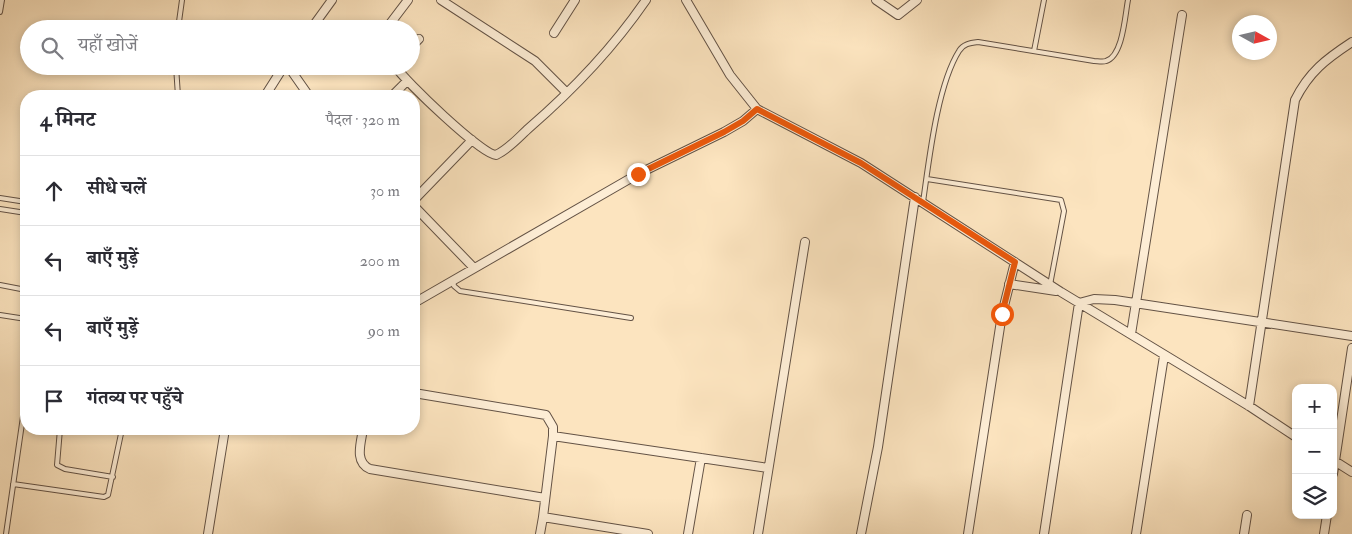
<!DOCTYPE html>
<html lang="hi">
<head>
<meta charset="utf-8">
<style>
  body { margin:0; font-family:"IM FELL Double Pica","Noto Serif Devanagari",serif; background:#f2f2f3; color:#2b2b33 }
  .controls { position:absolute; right:15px; bottom:15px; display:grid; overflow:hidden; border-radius:10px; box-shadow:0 2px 8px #0003 }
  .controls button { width:45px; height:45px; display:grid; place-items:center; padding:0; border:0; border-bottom:1px solid #e1e1e2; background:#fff; color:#2b2b33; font:25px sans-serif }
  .compass { position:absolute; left:1232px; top:15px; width:45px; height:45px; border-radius:50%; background:#fff; box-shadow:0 2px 8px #0003; rotate:98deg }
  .stop { position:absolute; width:15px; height:15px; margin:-11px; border:4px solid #ea580c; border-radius:50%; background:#fff }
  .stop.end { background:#ea580c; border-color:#fff; box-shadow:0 1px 5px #0008 }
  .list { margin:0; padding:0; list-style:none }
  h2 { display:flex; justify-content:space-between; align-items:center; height:65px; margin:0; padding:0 20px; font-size:21px }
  h2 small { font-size:16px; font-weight:400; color:#7c7c81 }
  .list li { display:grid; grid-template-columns:32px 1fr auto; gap:15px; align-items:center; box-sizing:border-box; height:70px; padding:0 20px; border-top:1px solid #e1e1e2 }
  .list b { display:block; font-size:19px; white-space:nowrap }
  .list em { font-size:16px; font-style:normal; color:#7c7c81 }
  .icon { flex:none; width:28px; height:28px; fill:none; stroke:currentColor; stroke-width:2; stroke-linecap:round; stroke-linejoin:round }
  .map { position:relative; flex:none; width:1352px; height:534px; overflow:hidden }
  .search { position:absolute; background:#fff; box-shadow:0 2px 8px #0003; left:20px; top:20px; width:400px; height:55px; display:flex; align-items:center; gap:12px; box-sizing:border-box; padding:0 18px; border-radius:28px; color:#7c7c81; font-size:19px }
  .panel { position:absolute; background:#fff; box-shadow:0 2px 8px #0003; left:20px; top:90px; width:400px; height:345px; border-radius:20px }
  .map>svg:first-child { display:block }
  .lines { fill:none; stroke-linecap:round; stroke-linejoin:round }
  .service-casing { stroke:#635245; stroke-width:6 }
  .minor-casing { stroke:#635245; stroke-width:10 }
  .service { stroke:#fdedd5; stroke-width:4 }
  .minor { stroke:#fdedd5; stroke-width:8 }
  .route { stroke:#ea580c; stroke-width:6 }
</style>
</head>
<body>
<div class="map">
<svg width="1352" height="534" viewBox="0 0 1352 534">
  <rect width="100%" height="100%" fill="#fce4bf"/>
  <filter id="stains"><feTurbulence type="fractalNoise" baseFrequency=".004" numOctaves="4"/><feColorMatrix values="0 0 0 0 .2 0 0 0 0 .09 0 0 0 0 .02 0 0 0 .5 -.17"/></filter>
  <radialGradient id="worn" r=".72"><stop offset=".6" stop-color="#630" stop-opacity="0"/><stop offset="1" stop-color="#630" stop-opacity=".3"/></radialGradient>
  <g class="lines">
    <g class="service-casing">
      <path id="service" d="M0,12l2,-12
        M178,29l4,-29
        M1034,51l10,-51
        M176,66l2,30
        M927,179l134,21 3,11 -14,74
        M0,198l26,4
        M923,202c6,-41 14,-116 36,-151 4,-7 11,-8 19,-9l116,19c3,0 9,1 12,0 17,-5 19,-46 22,-61
        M0,209l26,4
        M453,280l1,6 6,5 171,27
        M0,285l26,5
        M0,315l26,4
        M60,429l-3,36 8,4 48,8
        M13,484l91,13 4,-2 14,-66
        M6,534l20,-138"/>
    </g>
    <g class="minor-casing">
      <path id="minor" d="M441,0l94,61 32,32
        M686,0l44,75 27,34 104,54 200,129 188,114 47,31
        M876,0l22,15 19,-15
        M311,29l21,-29
        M386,29l22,-29
        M554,33l21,-33
        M411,47l8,-8
        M288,66l21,30
        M395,66c10,15 87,89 101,89 13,-6 23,-18 33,-27 44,-38 84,-80 117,-128
        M346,67v-1
        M265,96l19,-30
        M392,96l15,-15
        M414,200l58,-60
        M414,206l60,62
        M1009,284l47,7
        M414,303l224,-129 86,-42 19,-11 14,-12
        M1131,334l51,-319
        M414,393l132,22 7,12v9l-10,81
        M1249,406l46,-306c14,-28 31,-41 57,-58
        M363,429c-2,14 -9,33 7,40l175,29
        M553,436l215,32
        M1333,460l19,12
        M1333,474l19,-126
        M208,534l17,-105
        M540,534l3,-17 105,17
        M688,534l13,-76
        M758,534l47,-292
        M861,534l17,-87 37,-250
        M968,534l34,-220 13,-52
        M1044,534l35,-231 15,-4 21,1 237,36
        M1136,534l28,-178
        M1244,534l3,-19
        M1324,534l3,-19"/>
    </g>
    <use href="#service" class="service"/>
    <use href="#minor" class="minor"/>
  </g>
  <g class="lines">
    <path class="route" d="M638,174l86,-42 19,-11 14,-12 104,54 154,99 -13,52"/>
  </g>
  <rect width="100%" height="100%" filter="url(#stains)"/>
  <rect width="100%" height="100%" fill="url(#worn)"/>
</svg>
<div class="controls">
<button>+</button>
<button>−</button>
<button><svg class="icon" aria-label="layers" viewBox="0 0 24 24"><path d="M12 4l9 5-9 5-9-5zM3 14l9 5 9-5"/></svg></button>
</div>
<svg class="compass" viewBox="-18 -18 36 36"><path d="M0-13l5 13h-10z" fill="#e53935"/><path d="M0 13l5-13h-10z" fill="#7c7c81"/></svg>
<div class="stop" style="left:1002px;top:314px"></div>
<div class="stop end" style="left:638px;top:174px"></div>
<div class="search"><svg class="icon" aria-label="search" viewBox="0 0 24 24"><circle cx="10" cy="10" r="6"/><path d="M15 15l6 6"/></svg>यहाँ खोजें</div>
<section class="panel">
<h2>4 मिनट<small>पैदल · 320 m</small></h2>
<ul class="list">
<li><svg class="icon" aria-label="ahead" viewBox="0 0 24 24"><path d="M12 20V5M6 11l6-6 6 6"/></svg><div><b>सीधे चलें</b></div><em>30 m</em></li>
<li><svg class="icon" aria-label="left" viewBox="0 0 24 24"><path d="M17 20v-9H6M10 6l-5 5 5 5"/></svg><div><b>बाएँ मुड़ें</b></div><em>200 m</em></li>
<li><svg class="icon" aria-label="left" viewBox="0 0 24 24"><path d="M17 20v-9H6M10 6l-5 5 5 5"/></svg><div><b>बाएँ मुड़ें</b></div><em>90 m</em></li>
<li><svg class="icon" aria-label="arrive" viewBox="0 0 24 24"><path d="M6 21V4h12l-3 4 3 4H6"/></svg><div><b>गंतव्य पर पहुँचे</b></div></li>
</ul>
</section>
</div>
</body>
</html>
